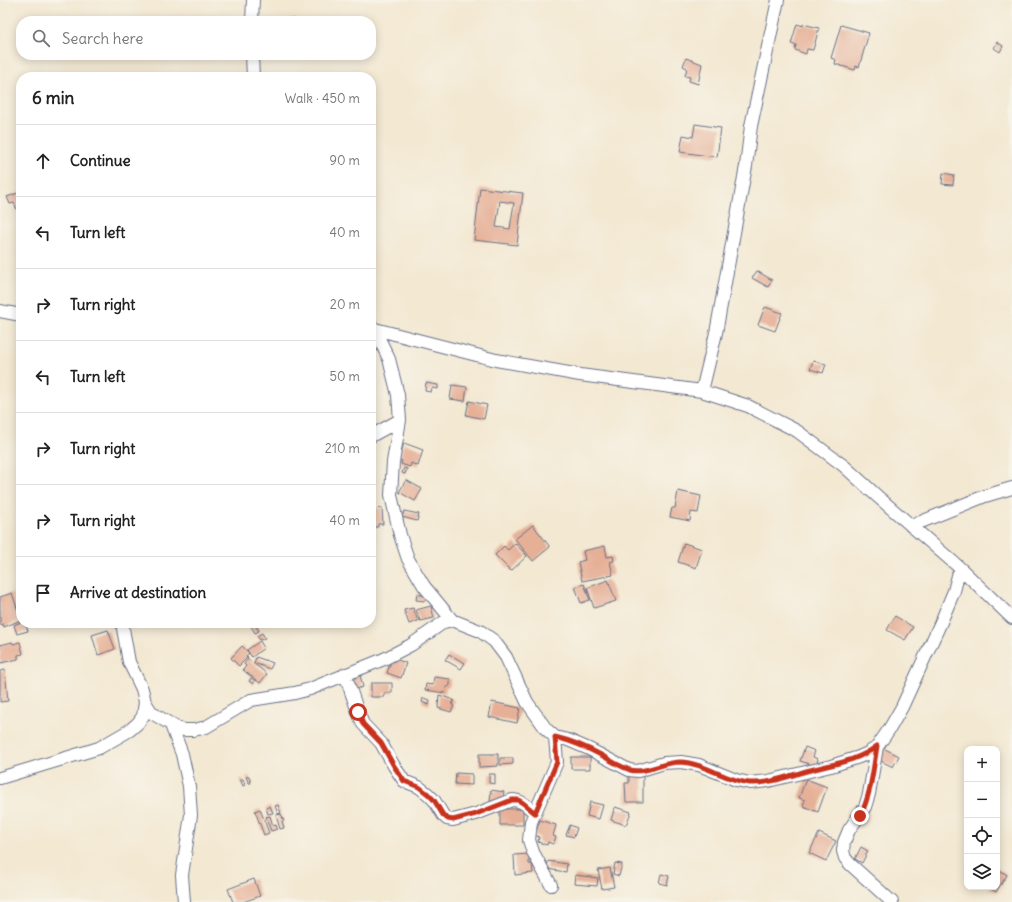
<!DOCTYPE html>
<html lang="en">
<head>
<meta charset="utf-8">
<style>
  body { margin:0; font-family:Delius,sans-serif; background:#f6f6f6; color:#222 }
  .controls { position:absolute; right:12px; bottom:12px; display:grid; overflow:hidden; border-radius:8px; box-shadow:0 2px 10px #0003 }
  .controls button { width:36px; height:36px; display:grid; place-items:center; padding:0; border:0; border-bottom:1px solid #e0e0e0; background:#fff; color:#222; font:20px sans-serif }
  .stop { position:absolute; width:12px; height:12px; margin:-9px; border:3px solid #c8321e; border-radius:50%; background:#fff }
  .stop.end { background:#c8321e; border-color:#fff; box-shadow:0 1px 4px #0008 }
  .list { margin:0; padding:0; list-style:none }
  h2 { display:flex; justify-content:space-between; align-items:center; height:52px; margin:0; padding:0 16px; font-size:17px }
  h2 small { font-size:13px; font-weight:400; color:#767676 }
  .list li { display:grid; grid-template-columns:26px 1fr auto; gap:12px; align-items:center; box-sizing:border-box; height:72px; padding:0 16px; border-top:1px solid #e0e0e0 }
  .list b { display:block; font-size:15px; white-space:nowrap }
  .list em { font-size:13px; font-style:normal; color:#767676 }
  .icon { flex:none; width:22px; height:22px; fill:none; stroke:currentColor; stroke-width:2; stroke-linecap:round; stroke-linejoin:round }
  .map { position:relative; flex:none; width:1012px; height:902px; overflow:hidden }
  .search { position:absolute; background:#fff; box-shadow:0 2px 10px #0003; left:16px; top:16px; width:360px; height:44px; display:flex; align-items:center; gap:10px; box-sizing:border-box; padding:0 14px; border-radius:16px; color:#767676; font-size:15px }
  .panel { position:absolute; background:#fff; box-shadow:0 2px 10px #0003; left:16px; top:72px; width:360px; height:556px; border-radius:16px }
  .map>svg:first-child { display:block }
  .building { fill:#e6b097; fill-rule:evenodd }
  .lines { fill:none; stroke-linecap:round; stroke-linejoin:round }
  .street-casing { stroke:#677087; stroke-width:14 }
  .street { stroke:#fff; stroke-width:12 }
  .route { stroke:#c8321e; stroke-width:5 }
</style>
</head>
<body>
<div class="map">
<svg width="1012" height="902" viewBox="0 0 1012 902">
  <rect width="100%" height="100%" fill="#f7f3e8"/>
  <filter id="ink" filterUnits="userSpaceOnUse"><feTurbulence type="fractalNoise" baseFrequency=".025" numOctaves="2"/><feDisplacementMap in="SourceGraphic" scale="8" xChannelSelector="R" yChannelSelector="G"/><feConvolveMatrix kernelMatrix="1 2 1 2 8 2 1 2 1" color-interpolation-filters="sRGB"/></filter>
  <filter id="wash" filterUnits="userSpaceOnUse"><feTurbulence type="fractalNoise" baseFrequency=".012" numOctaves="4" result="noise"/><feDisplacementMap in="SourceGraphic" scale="16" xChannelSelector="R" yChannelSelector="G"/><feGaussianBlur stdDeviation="0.9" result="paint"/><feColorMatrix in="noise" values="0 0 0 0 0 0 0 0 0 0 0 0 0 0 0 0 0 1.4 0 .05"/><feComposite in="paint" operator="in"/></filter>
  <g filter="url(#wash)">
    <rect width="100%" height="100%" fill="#f3e8d2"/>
    <g id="blocks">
      <path class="building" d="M291,18l6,2v1h-7z
        M797,24l6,2v-2l16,4 -6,22 -6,-1 -1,5 -11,-4 1,-5 -5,-1z
        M841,25l28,8 -10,34 -3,-1 -1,4 -20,-6 1,-4 -5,-2z
        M997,42l6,4 -3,6 -6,-4z
        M686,58l16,6 -4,20 -9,-3 1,-4 -5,-1 2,-8 -4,-2z
        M695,124l26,4 -4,29 -37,-5 3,-17 10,2z
        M943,173l11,2 -1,10 -11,-1z
        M480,188l43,5 -6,52 -43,-5zM500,201l14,2 -4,26 -14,-2z
        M18,193l3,7v11l-3,1 -4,-9 -4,1 -3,-7z
        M757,271l15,9 -4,7 -16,-9z
        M765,307l17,6 -7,18 -17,-6z
        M813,361l13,3 -3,9 -13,-4z
        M426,383l12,2v4l-6,-1 -1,4 -6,-1z
        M452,385l15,2 -2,14 -15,-2z
        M469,401l18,4 -3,14 -18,-4z
        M404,443l19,7 -5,16 -7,-3 -1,4 -9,-3 1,-3 -3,-1z
        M404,468l3,1 -2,5 -3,-1z
        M406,480l16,9 -7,12 -16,-9z
        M678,491l23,5 -3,17 -7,-1 -1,9 -20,-4 2,-9h3z
        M382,508l1,16h-5v3h-7v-16l2,-1 -1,-1z
        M404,511l15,3 -2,7 -15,-4z
        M533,525l17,22 -17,14 -18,-22z
        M515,543l12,13 -16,15 -16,-16 9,-9 4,4z
        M684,543l18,6 -6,19 -18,-6z
        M605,546l2,11 6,-1 1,5 -4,1 3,13 -31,6 -4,-19 7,-2 -2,-9z
        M608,580l8,21 -22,7 -7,-20z
        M584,584l6,16 -9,3 -6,-16z
        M12,593l9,27 -17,7 -1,-3 -3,1v-28z
        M417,594l9,2 -1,5 -9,-1z
        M431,606l3,12 -14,3 -4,-11z
        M413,608l5,13 -9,3 -5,-14z
        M895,616l18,11 -8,13 -18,-10z
        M21,622l4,1 3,8 -11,3 -3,-9z
        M249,623h6l4,8 -4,2z
        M108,630l7,19 -17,6 -6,-20z
        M262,633l3,5 -5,2 -3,-4z
        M260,641l4,7 -12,9 -5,-7z
        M12,642l1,2 7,-2 3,12 -5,1v4l-17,4 -1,-5v-13z
        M242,646l7,7 -3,3 2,1 -9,9 -8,-8z
        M449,654l16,9 -4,6 -16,-9z
        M256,657l17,6 -3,6 -16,-6z
        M392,658l14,5 -5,15 -14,-5z
        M248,659l19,15 -7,9 -17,-13 3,-4 -2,-2z
        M5,670l3,31 -8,1v-31z
        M360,675l3,12 -10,3 -3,-12z
        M434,677l16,2v6l-2,2h-2l-1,6 -20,-3 1,-6 7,1z
        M251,678l4,3 -2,3 -4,-3z
        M371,683h21v10h-8v4h-13z
        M439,695l15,5 -2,5 2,1 -3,6 -13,-4z
        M423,698l7,2 -1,5 -7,-3z
        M492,702l28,6 -3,15 -28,-6z
        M805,747l10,4 -2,6 5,2 -2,7 -16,-5z
        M883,748l16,8 -6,11 -14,-7v-3z
        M479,754h19v12l-19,1z
        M571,757h19v12h-19z
        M500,758h13v6l-13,1z
        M456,773l16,1v11l-17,-1z
        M489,774h6v10l-6,-1z
        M249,776l2,7h-2l-3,-6z
        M629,776h14v26h-17l-1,-19h4z
        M240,779h3l2,6 -2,1z
        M806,779l21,8 -9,25 -15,-6 2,-6 -6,-2z
        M491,790l13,2 -2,11 -12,-2z
        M590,802l13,3 -4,14 -12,-3z
        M278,805l3,8 -3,1 -3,-8z
        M270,806l3,7 -5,1 -2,-6z
        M615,807l16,5 -5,13 -15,-5z
        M260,809l9,24 -5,2 -9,-24z
        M500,809h23v16h-23z
        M281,814l3,7h-2l2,7 -4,1 -4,-14z
        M270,816l3,10 3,-1 1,4 -6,2 -5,-14z
        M540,820l16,5 -3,11 3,1 -3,7 -5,-2 -1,3 -9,-3 1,-5 -4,-2z
        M570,825l7,3 -3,9 -8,-2z
        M819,833l17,8 -10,20 -17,-8z
        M861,847l7,4 -6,12 -7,-4z
        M529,854v10h3l1,9 -18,2 -1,-20z
        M548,861l19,3 -1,8 -19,-3z
        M615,863l7,1 -3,12 -6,-2z
        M610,868l4,19 -12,2 -4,-19z
        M997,868l10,7 -11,17 -8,-5h9z
        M661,874l8,2 -2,9 -8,-2z
        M575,875l23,3 -1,8 -23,-2z
        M254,879l6,17 -17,6h-10l-5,-13z"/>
    </g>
  </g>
  <g filter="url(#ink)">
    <use href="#blocks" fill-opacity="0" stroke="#677087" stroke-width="1"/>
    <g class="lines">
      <g class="street-casing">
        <path id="street" d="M252,21l1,-21
          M252,55l1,22
          M0,311l21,4
          M371,328l125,32 84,15 122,16 46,15 49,25 47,35 33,30 83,72 52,50
          M374,328l15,31 9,36 2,25 -7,42 -2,33 9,40 8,24 16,27 28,34
          M702,391l14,-58 30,-167 5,-40 27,-126
          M371,436l29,-16
          M911,526l74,-30 27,-8
          M345,674l13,38 5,12 18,19 13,23 10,15 15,6 9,7 6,6 9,15 4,4 6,1 23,-6 36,-14c10,0 15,6 23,13
          M145,702l7,11 25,15 7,2h10l12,-3 45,-27 44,-7 15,-4 74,-30 27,-14 33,-23 8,-2 28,11 14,10 12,16 21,45 19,27 9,8 13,3 21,9 40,21 9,1 26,-8 17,-1 18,3 37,15 14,3 18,-2 63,-15 28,-9 9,-4 9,-6
          M171,725l11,29 7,32 2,29 -9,60 2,27
          M0,778l99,-30 31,-18 8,-7 5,-7 2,-14 -3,-13 -13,-27 -7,-39
          M551,885l-18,-33 -4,-12 2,-18 26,-60 -2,-25
          M892,902l-42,-38 -5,-6 -2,-7 1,-9 5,-12 16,-23 4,-13 8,-47 13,-19 12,-21 39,-85 13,-31 6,-23"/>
      </g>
      <use href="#street" class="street"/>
    </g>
  </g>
  <g class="lines" filter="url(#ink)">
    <path class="route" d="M358,712l5,12 18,19 13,23 10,15 15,6 9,7 6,6 9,15 5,4 5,1 23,-6 36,-14h6l5,3 12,10 22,-51 -2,-25c17,4 33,11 48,19 8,5 18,11 27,14 15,4 33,-8 50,-8 25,1 46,19 70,21 18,1 36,-6 53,-11 26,-8 52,-9 74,-26 -4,24 -6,49 -17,70"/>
  </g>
</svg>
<div class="controls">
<button>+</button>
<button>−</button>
<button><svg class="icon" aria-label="locate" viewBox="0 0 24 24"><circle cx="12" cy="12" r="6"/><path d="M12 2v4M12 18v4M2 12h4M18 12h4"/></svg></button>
<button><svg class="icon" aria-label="layers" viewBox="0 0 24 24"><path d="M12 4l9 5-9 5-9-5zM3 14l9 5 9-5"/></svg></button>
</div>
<div class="stop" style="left:358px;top:712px"></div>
<div class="stop end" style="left:860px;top:816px"></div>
<div class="search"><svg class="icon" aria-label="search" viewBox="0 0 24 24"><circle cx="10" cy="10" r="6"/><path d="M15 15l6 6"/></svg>Search here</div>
<section class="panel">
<h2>6 min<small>Walk · 450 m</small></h2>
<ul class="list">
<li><svg class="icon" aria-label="ahead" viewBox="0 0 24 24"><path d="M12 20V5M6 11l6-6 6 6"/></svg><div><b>Continue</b></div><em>90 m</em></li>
<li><svg class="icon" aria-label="left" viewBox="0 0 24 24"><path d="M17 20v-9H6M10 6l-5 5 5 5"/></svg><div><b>Turn left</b></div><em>40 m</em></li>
<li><svg class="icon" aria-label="right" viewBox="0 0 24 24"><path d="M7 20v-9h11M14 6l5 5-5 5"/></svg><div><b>Turn right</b></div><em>20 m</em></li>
<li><svg class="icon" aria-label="left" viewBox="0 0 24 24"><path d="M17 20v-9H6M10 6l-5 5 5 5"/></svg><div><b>Turn left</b></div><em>50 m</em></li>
<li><svg class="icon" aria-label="right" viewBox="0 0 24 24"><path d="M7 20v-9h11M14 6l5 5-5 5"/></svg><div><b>Turn right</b></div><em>210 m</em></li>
<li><svg class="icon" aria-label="right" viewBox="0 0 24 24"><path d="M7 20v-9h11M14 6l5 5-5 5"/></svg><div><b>Turn right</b></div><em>40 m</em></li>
<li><svg class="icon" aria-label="arrive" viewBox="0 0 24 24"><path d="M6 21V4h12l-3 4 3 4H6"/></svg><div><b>Arrive at destination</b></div></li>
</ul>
</section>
</div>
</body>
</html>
